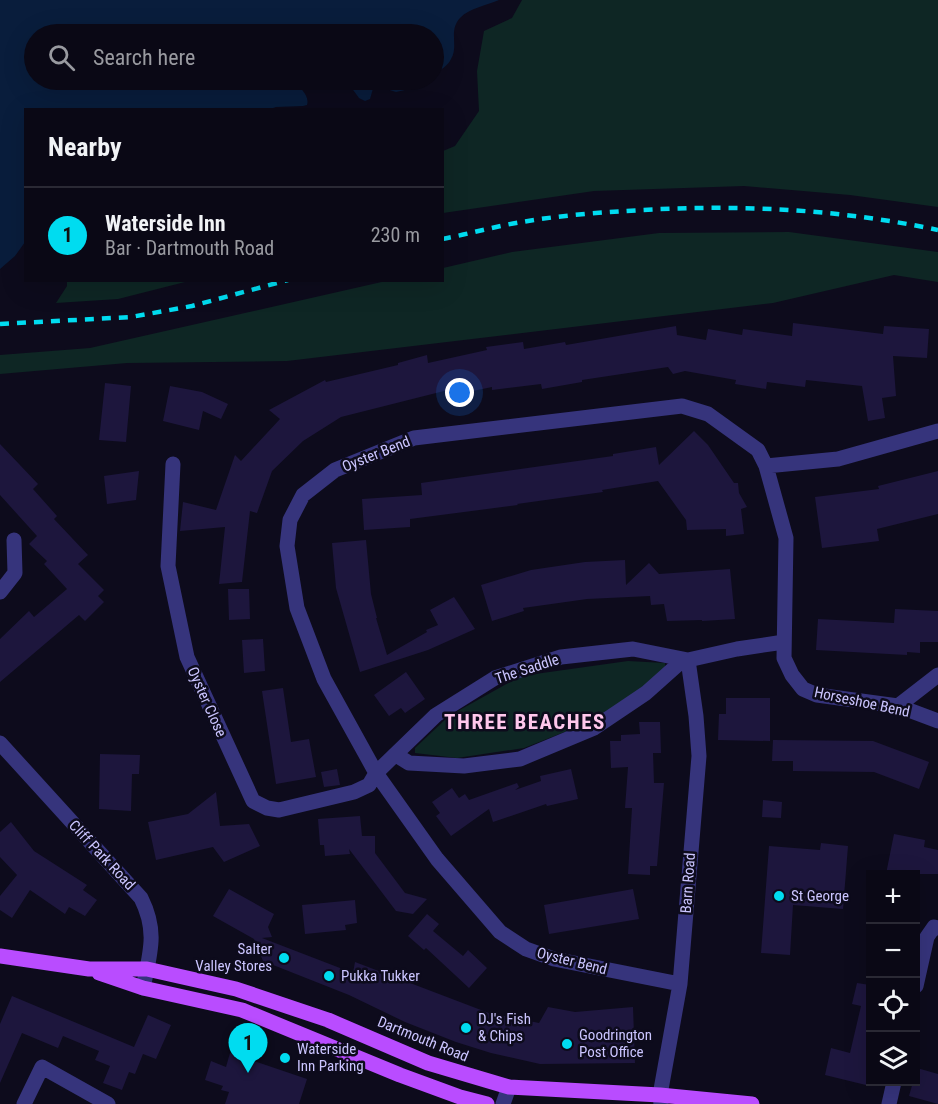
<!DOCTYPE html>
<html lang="en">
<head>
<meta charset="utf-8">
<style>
  body { margin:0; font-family:"Roboto Condensed",sans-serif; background:#181622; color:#f1f3f6 }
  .controls { position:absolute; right:18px; bottom:18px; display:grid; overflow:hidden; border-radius:0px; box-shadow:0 6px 24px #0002 }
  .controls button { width:54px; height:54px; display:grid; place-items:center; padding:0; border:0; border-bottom:2px solid #2a2934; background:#0a0815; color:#f1f3f6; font:30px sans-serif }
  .you { position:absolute; left:460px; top:393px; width:21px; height:21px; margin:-15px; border:4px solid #fff; border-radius:50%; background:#1a73e8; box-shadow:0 0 0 9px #1a73e833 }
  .badge { display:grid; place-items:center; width:39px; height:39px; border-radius:50%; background:#00dcf0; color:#111; font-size:20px; font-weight:700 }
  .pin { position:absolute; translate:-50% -50px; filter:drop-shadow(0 2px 3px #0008) }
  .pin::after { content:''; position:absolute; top:32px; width:21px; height:18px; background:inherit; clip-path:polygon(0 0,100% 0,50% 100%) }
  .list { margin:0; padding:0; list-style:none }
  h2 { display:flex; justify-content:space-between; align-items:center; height:78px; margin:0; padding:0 24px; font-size:26px }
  h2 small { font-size:20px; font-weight:400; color:#999aa0 }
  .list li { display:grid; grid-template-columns:39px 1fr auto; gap:18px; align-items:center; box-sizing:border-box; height:96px; padding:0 24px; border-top:2px solid #2a2934 }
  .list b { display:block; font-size:22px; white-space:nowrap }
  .list p { margin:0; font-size:20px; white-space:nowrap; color:#999aa0 }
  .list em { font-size:20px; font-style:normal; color:#999aa0 }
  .icon { flex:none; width:33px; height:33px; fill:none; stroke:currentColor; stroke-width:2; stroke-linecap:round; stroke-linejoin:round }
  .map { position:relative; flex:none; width:938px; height:1104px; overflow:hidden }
  .search { position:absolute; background:#0a0815; box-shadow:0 6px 24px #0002; left:24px; top:24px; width:420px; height:66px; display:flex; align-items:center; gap:15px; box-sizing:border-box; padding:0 21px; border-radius:33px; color:#999aa0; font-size:22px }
  .panel { position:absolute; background:#0a0815; box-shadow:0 6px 24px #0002; left:24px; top:108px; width:420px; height:174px; border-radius:0px }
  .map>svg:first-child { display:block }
  .green { fill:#0e2624 }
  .water { fill:#091d3c }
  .building { fill:#1d163d }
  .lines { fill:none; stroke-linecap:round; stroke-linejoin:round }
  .minor { stroke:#36347c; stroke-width:15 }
  .primary { stroke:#b94cff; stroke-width:15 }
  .rail { stroke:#00dcf0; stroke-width:4.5; stroke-dasharray:9 8; stroke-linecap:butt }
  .poi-dot { fill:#00dcf0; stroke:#0d0b1c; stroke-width:2 }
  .labels { text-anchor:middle; stroke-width:5; stroke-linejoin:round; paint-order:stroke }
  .street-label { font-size:15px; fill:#cbc5ff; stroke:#0d0b1c }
  .poi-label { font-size:15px; fill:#cbc5ff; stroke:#0d0b1c; text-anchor:start }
  .district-label { font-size:21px; font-weight:bold; letter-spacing:1.5px; fill:#ffc7ec; stroke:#0d0b1c }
</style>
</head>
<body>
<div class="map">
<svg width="938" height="1104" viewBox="0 0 938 1104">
  <rect width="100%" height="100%" fill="#0d0b1c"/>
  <path class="green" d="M522,0h416v207l-88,-12 -106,-9 -150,5 -151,22v-62l12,-5 24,-35 -2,-40 7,-40 28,-13z
    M789,232l149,20v30l-44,-7 -121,28 -486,58 -160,2 -127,11v-19l90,-7 296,-67 56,-1 1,-12 69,-16 147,-19z
    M67,281v-1l122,1 -71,18 -62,4 11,-17z
    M628,661l37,2v8l-65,47 -76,30 -67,10 -42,-5v-5l34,-32 72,-40z"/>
  <path class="water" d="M0,0h499c-11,5 -30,8 -39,18 -12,13 -1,28 -9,41 -3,7 -11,11 -17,16v-41h-400v46h259c6,7 17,15 14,25l-4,1 -27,1 -9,3h-241l-1,132 -10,14 -15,13z
    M334,80h93l-22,10 -9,2 -22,-7 -4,14 -5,2 -6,-3 -11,-15z"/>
  <path class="building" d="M793,323l90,11 1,-8 45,3 -2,29 -34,-2 3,40 -14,2 3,20 -17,3 -6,-35 -56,-6 -1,7 -38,-5 -1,7 -31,-5 1,-4 -51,-9 -12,3 -5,-7 -86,13v2l-40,7 -1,-5 -49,6v-3l-43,9 -1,-6 -107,27 -38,24 -31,30 -15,42 -7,-2 -8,71 -23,2 6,-57 -45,4 3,-29 33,8 19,-55 6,6 39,-42 -11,-9 56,-30 1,2 72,-17v-2l29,-8 1,8 59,-13 -1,-3 37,-5 1,7 41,-7 1,3 110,-19 1,9 29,5 2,-11 34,6 1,-6 49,7z
    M105,383l26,3 -5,56 -27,-2z
    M170,386l32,6 26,12 -7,15 -18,-8 -4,19 -36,-9z
    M694,431l14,14 26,38h4l1,10 8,14 -6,2 3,25 -18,2v-7l-39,1 -1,-10 -28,-39 -56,9 1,2 -86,12 1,1 -108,14v8l-46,3 -2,-31 60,-4 -1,-12 192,-27v-2l43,-7 3,18z
    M0,444l38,40 -5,5 24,27 -3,3 34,36 -10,9 26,26 -6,6 6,6 -19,19 -6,-6 -79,67v-43l29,-28 5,6 33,-28 -23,-25 3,-3 -18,-17 8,-8 -37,-41z
    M139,471l-3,29 -29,4 -3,-28z
    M938,471v43l-61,15 2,12 -57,7 -7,-51 64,-8 -1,-3z
    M366,540l5,54 6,24h-1l11,37 40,-23 -1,-2 12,-5 -8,-15 24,-13 21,32 -47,21 -68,22 -24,-84 -4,-45z
    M625,560l1,25 23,-22 10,11 71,-5 5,50 -33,2v-1l-35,1 -3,-17 -13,1 -1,-9 -63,3 -64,9 1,3 -32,10 -11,-36 50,-15 54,-8z
    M228,589h21l1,30 -21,1z
    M895,609l43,2v31h-18v11l-13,-1v3l-91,-5 2,-31 76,4z
    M263,639l2,32 -21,2 -2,-33z
    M406,672l19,27 -20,14 -4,-5 -12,8 -15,-21z
    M283,688l8,54 18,-3 7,38 -40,7 -14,-93z
    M726,698h44v43l-52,-1 1,-26h7z
    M639,722h21l1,31h-8l1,30h10l-7,83h-7v9l-22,-1 4,-66h-7l3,-41 -17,1 -1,-27h11v-6l19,-1z
    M773,740l100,1 56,21 -10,27 -45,-17 -81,-1v-10h-21z
    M100,754l40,1 -1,19h-7l-1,37 -32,-2z
    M337,769l3,16 -16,2 -3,-15z
    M571,769l7,30 -31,7 -1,-2 -53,18 -4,-13 -38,27 -15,-20 4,-3 -8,-11 20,-14 7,10 6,-4 4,6 48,-17 2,4 -4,3 26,-9 -1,-5z
    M216,792l4,34 29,-2 11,22 -36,16 -11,-15 -57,13 -8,-38 40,-8z
    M763,800l19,2 -1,16 -19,-1z
    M360,816l2,20h13v17l30,40 22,6 -14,15 -17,-3 -47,-62 1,5 -25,2 -1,-11h-4l-2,-26z
    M11,822l23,29 53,34 -4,5 14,10 -12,16 -16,-9 -4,7 -35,-24 -18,28 -12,-8v-14l17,-21 -17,-18v-25z
    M894,834l31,6 -1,7 14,3v24h-52z
    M821,843l27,3 -5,63 -50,-4 -3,50 -29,-2 8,-107 51,4z
    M229,889l45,25 -6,13 4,10 -10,1 91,35 2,-11 147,56 -3,-3 40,8 9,-16 27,5 58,-5 2,56 -95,1 -49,-11 -35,-11 -51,-20 -56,-27 -86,-34 -9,-22 -41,-23z
    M633,889l6,30 -90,15 -5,-29z
    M355,900l2,23 -12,2 1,5 -41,4 -3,-29z
    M427,914l12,10 -6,7 30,25 5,-6 19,18 -18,20 -43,-40 -2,2 -16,-14z
    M857,983l13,2v101l-45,-11 6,-27 19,5 11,-47 -9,-2z
    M12,996l122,51 14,-32 23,10 -15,34 -13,-5 -8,20 -6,-2 -7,18 -19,-7 7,-17 -15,-6 4,-9 -36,-15 -5,12 -36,-15 -22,50v-59z
    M230,1053l77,26 -8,25h-74l4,-12 -8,-2 2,-4 -18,-6 6,-19 15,6z
    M917,1068l21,6v30l-29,-8 4,-14h2z"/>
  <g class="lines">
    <path class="minor" d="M173,464l-5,102 19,91 66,144 14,7 12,2 75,-18 15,-7 7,-12 60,-58 59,-37 66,-21 72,-8 55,11 49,-11 47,-7
      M766,466l72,-7 100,-28
      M0,592l15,-19 -1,-33
      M898,706l40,-31
      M0,743l141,155c17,34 9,55 2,90
      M396,755l13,8 55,3 56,-7 74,-31 52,-35 37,-33
      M680,984l-126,-25 -28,-10 -26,-17 -63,-73 -61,-86 -52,-94 -27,-71 -10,-62 3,-26 13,-25 32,-25 79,-32 268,-32 26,8 50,36 8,16 20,72 -2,120 8,17 11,14 14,6 81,11 40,15
      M916,986l11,-49 7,-10 4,1
      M24,1104l18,-37 66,37
      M503,1104l6,-17
      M661,1104l-1,-9 20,-111 19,-228 -3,-40 -8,-56
      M889,1104l5,-22"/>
    <path class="primary" d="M0,956l89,13h58l89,20 92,31 100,43 81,24 151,8 92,9
      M99,973l44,15 99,22 158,65 60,22 27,7"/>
    <path class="rail" d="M442,239c27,-5 54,-13 80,-17 34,-6 70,-9 104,-11 106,-7 208,-3 312,19
      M0,324l131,-7 61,-11 96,-26"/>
  </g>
  <g class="poi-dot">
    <circle cx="779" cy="896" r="6"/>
    <circle cx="284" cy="958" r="6"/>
    <circle cx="329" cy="976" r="6"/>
    <circle cx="466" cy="1028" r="6"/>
    <circle cx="567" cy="1044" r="6"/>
    <circle cx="285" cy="1058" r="6"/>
  </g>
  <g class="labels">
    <g class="street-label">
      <text transform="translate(376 454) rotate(-22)" y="5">Oyster Bend</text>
      <text transform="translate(527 669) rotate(-18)" y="5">The Saddle</text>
      <text transform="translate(207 702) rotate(66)" y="5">Oyster Close</text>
      <text transform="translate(862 702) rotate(12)" y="5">Horseshoe Bend</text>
      <text transform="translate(102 855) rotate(47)" y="5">Cliff Park Road</text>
      <text transform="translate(688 883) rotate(-86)" y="5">Barn Road</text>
      <text transform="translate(572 961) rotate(14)" y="5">Oyster Bend</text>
      <text transform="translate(423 1039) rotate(22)" y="5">Dartmouth Road</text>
    </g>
    <g class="poi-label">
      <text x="791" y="901">St George</text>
      <text x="272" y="954" text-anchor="end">Salter<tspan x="272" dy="17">Valley Stores</tspan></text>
      <text x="341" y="981">Pukka Tukker</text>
      <text x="478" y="1024">DJ's Fish<tspan x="478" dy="17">&amp; Chips</tspan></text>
      <text x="579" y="1040">Goodrington<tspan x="579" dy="17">Post Office</tspan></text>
      <text x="297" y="1054">Waterside<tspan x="297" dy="17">Inn Parking</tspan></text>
    </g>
    <g class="district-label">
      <text x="525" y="729">THREE BEACHES</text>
    </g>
  </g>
</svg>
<div class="controls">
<button>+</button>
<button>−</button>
<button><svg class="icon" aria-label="locate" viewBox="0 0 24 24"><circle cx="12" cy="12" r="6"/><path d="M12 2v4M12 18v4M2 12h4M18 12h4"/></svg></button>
<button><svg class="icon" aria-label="layers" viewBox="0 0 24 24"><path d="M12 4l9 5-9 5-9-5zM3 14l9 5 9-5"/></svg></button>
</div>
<div class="you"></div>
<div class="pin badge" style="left:248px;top:1073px">1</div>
<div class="search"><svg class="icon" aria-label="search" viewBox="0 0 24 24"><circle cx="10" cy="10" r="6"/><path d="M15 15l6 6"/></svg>Search here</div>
<section class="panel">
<h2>Nearby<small></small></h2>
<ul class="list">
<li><span class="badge">1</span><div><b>Waterside Inn</b><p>Bar · Dartmouth Road</p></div><em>230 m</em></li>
</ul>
</section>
</div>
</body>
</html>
